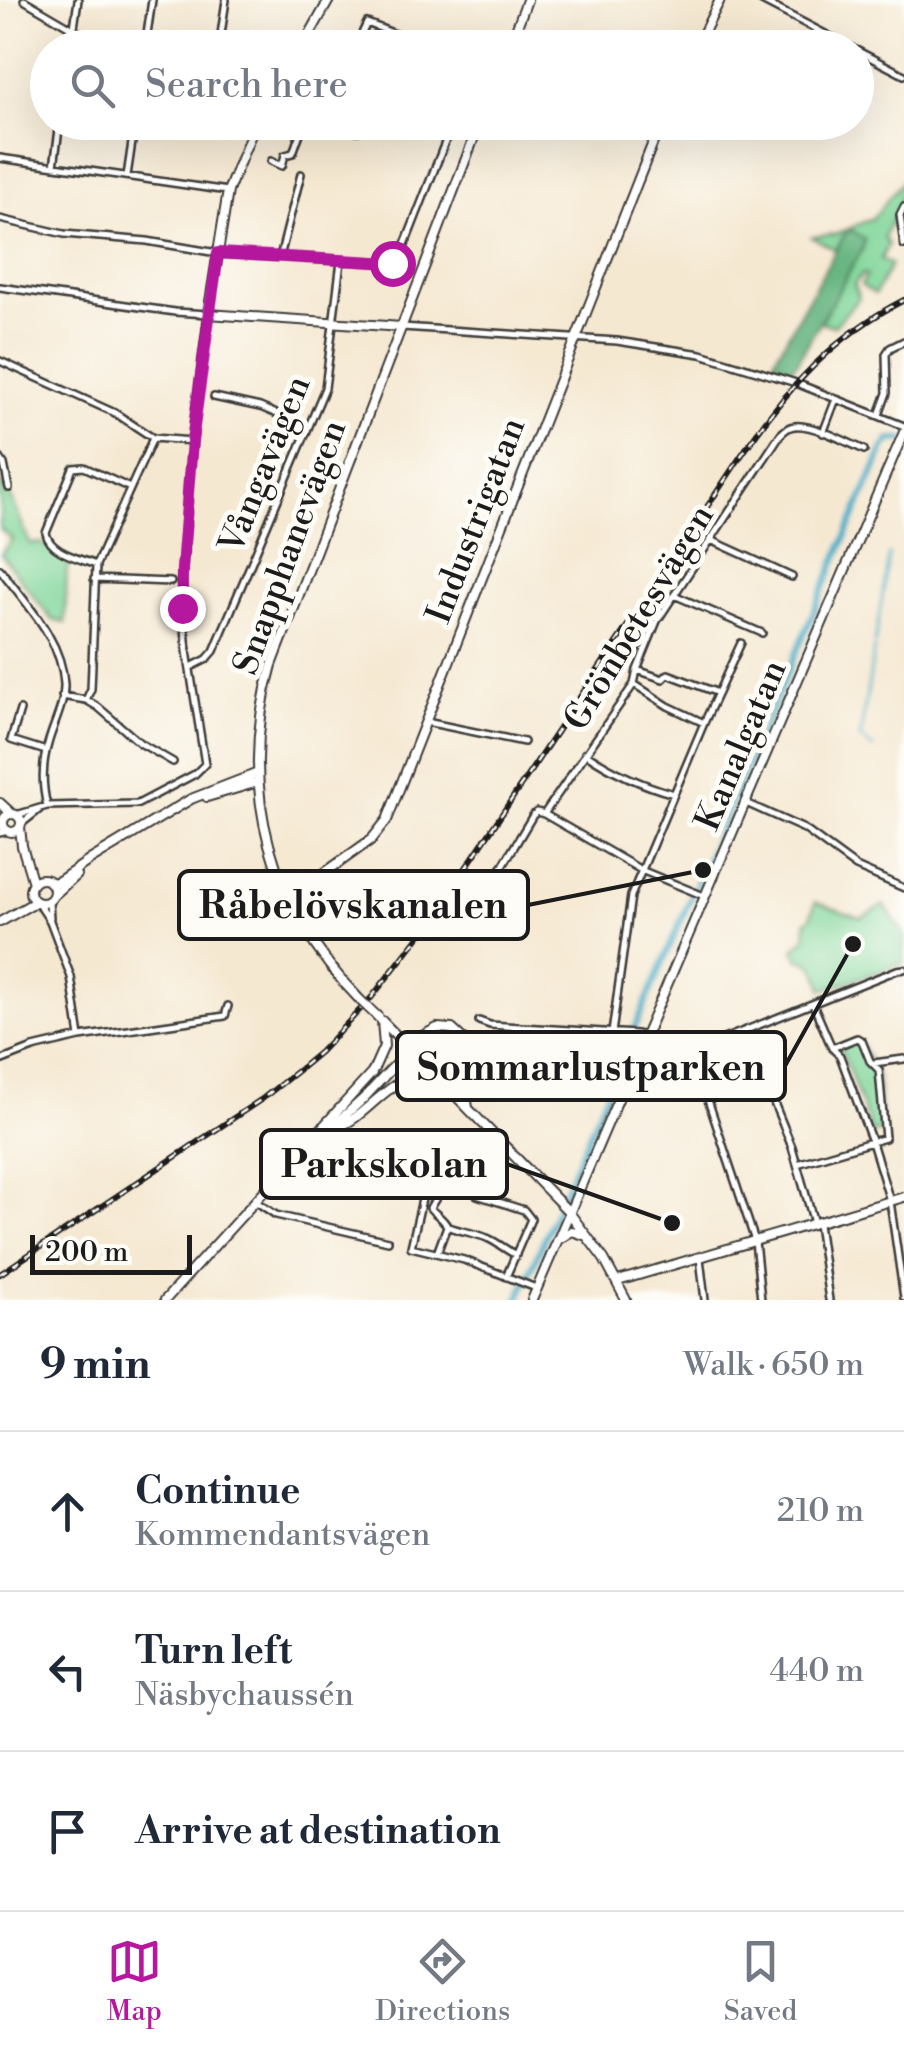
<!DOCTYPE html>
<html lang="en">
<head>
<meta charset="utf-8">
<style>
  body { margin:0; font-family:"Libre Bodoni",serif; background:#f6f6f7; color:#1f2937 }
  .scale { position:absolute; left:30px; bottom:25px; width:162px; box-sizing:border-box; padding-left:10px; border:5px solid #1c1c1c; border-top:0; font-size:28px; line-height:35px; white-space:nowrap; color:#1c1c1c; -webkit-text-stroke:8px #fdfcf7; paint-order:stroke }
  .stop { position:absolute; width:30px; height:30px; margin:-22px; border:8px solid #b5179e; border-radius:50%; background:#fff }
  .stop.end { background:#b5179e; border-color:#fff; box-shadow:0 2px 10px #0008 }
  .list { margin:0; padding:0; list-style:none }
  h2 { display:flex; justify-content:space-between; align-items:center; height:130px; margin:0; padding:0 40px; font-size:42px }
  h2 small { font-size:32px; font-weight:400; color:#747a83 }
  .list li { display:grid; grid-template-columns:65px 1fr auto; gap:30px; align-items:center; box-sizing:border-box; height:160px; padding:0 40px; border-top:2px solid #e0e1e3 }
  .list b { display:block; font-size:38px; white-space:nowrap }
  .list p { margin:0; font-size:32px; white-space:nowrap; color:#747a83 }
  .list em { font-size:32px; font-style:normal; color:#747a83 }
  .icon { flex:none; width:55px; height:55px; fill:none; stroke:currentColor; stroke-width:2; stroke-linecap:round; stroke-linejoin:round }
  .map { position:relative; flex:none; width:904px; height:1300px; overflow:hidden }
  .search { position:absolute; background:#fff; box-shadow:0 10px 40px #0002; left:30px; right:30px; top:30px; height:110px; display:flex; align-items:center; gap:25px; box-sizing:border-box; padding:0 35px; border-radius:55px; color:#747a83; font-size:38px }
  .sheet { height:610px; background:#fff }
  nav { display:flex; justify-content:space-around; align-items:center; box-sizing:border-box; height:140px; border-top:2px solid #e0e1e3; background:#fff; font-size:28px; color:#747a83 }
  nav a { display:grid; justify-items:center; gap:5px }
  nav .on { color:#b5179e }
  .map>svg:first-child { display:block }
  .green { fill:#7fd599; stroke:#4e785a; stroke-width:2.5 }
  .forest { fill:#67b681; stroke:#42694e; stroke-width:2.5 }
  .lines { fill:none; stroke-linecap:round; stroke-linejoin:round }
  .stream { stroke:#49adc8; stroke-width:2.5 }
  .canal { stroke:#49adc8; stroke-width:6 }
  .street-casing { stroke:#3d3b37; stroke-width:10 }
  .secondary-casing { stroke:#3d3b37; stroke-width:12 }
  .street { stroke:#fff; stroke-width:5 }
  .secondary { stroke:#fff; stroke-width:8 }
  .rail-casing { stroke:#1c1c1c; stroke-width:6 }
  .rail { stroke:#fdfcf7; stroke-width:2.5; stroke-dasharray:8; stroke-linecap:butt }
  .secondary-bridge-casing { stroke:#3d3b37; stroke-width:12; stroke-linecap:butt }
  .secondary-bridge { stroke:#fff; stroke-width:8 }
  .route { stroke:#b5179e; stroke-width:12 }
  .labels { text-anchor:middle; stroke-width:10; stroke-linejoin:round; paint-order:stroke }
  .street-label { font-size:35px; fill:#1c1c1c; stroke:#fdfcf7 }
  .leader { fill:none; stroke:#1c1c1c; stroke-width:4 }
  .callout-dot { fill:#1c1c1c; stroke:#fdfcf7; stroke-width:4 }
  .callout { fill:#fdfcf7; stroke:#1c1c1c; stroke-width:4 }
  .callout-label { font-size:38px; text-anchor:middle; font-weight:bold; fill:#1c1c1c }
</style>
</head>
<body>
<div class="map">
<svg width="904" height="1300" viewBox="0 0 904 1300">
  <rect width="100%" height="100%" fill="#fdfcf7"/>
  <filter id="ink" filterUnits="userSpaceOnUse"><feTurbulence type="fractalNoise" baseFrequency=".01" numOctaves="2"/><feDisplacementMap in="SourceGraphic" scale="20" xChannelSelector="R" yChannelSelector="G"/><feConvolveMatrix kernelMatrix="1 2 1 2 8 2 1 2 1" color-interpolation-filters="sRGB"/></filter>
  <filter id="wash" filterUnits="userSpaceOnUse"><feTurbulence type="fractalNoise" baseFrequency=".0048" numOctaves="4" result="noise"/><feDisplacementMap in="SourceGraphic" scale="40" xChannelSelector="R" yChannelSelector="G"/><feGaussianBlur stdDeviation="2.25" result="paint"/><feColorMatrix in="noise" values="0 0 0 0 0 0 0 0 0 0 0 0 0 0 0 0 0 1.4 0 .05"/><feComposite in="paint" operator="in"/></filter>
  <g filter="url(#wash)">
    <rect width="100%" height="100%" fill="#f5e8d1"/>
    <path class="green" d="M904,179c0,20 -12,39 -20,58l4,8 -7,14 10,6 -16,29 -14,-9 6,-10 -4,-1 -9,10 5,14 -25,28 -14,-4 42,-72 2,-10 -19,-6 -9,16 -24,-13 25,-3 36,-16z
      M0,481l13,20 17,43 13,-1 13,10 16,6 -5,10 -2,54 -13,-3 -51,-66 11,-15 -12,-10z
      M815,902l46,16 23,-13 20,29v29l-81,27c-4,-15 -7,-29 -24,-31l-5,-10 12,-11v-17l5,-4z
      M857,1041l3,1 17,33 5,56 -10,2 -31,-84z"/>
    <path class="forest" d="M852,230l13,10 -3,10 -65,112 -6,7 -17,-9 71,-126z"/>
    <g class="lines">
      <path class="stream" d="M873,748l-13,-10 29,-184"/>
      <path class="canal" d="M518,1300l366,-852 6,-8 13,-1"/>
    </g>
  </g>
  <g filter="url(#ink)">
    <g class="lines">
      <g class="street-casing">
        <path id="street" d="M24,0l82,48
          M760,0l92,48
          M71,48l7,-48
          M145,48l7,-48
          M219,48l7,-48
          M355,48l12,-25 28,11 -5,14
          M856,50l48,25
          M232,122l18,12
          M318,122l40,9
          M0,158l228,33
          M271,161l11,5 3,-11 8,-2 11,-31
          M54,166l6,-44
          M127,176l8,-54
          M904,207l-4,8 4,30
          M0,219l64,15 83,7 76,13 169,9 12,-16 49,-125
          M280,257l21,-83
          M0,287l175,25 33,2 -16,127 -11,143 6,67 18,113 -10,10 -57,30 -91,2 -31,9
          M402,327l215,14 84,13 95,29 108,43
          M0,361l115,52 38,25 39,3
          M214,397l46,10 48,20
          M879,415l8,-22 -1,-39 4,-6 14,-7
          M823,433l13,-34
          M0,458l4,6 5,24
          M711,540l81,37
          M96,565c-17,-7 -46,-12 -50,-32l27,-65 11,-1 46,21
          M0,569c25,34 62,70 64,115 1,20 -11,41 -16,60 -6,20 -6,42 -1,62
          M94,579l77,3
          M674,595l88,38
          M191,667l16,-8 7,-8 111,-263 16,-127
          M637,670l26,9 5,-5 50,19
          M634,684l34,22 36,17
          M62,696l24,4 12,7 42,36 33,19
          M86,700l5,-11 5,-124 57,-127
          M20,710l-9,30 35,11
          M426,722l98,20
          M585,753c28,19 56,32 89,41
          M746,803l58,26 52,38 48,21
          M544,814l90,-130 3,-14 20,-49 123,-186c4,-4 7,-8 14,-9 17,-3 53,16 70,24
          M21,824l19,-15
          M0,825l2,-3
          M0,833l8,-2
          M504,890l-5,-7 2,-14 32,-54 4,-3 7,2 97,56 63,26
          M49,902l1,16
          M813,1004l19,44 8,8 32,86 18,59 14,97
          M479,1021l11,4 146,9 65,14 196,-78 7,-1
          M745,1032l47,115 22,76
          M612,1033l19,-137 73,-173 37,-80
          M80,1037l145,-21 3,-10
          M691,1049l64,192 6,59
          M0,1061l33,-13 47,-11 -9,-60 -21,-56 -12,-18
          M874,1063l30,-4
          M456,1146l-28,27 -17,74 53,13 72,28
          M797,1164l88,-26 -6,-68 -9,-9 -8,-20 -5,-3 -25,10
          M255,1201l21,14 112,26
          M818,1224l11,76
          M447,1226c14,6 26,6 40,12 10,4 19,12 29,17
          M437,1253l10,-27c-4,-8 -11,-11 -17,-18 7,-13 15,-24 29,-29l18,16 47,15 7,9 -25,58
          M700,1258l5,42"/>
      </g>
      <g class="secondary-casing">
        <path id="secondary" d="M302,48l27,-48
          M509,48l18,-48
          M696,48l24,-48
          M256,122l-28,69 -20,123 194,13
          M207,797l51,-15
          M0,803l12,11
          M3 823a9 9 0 1 1 18 0a9 9 0 1 1-18 0Z
          M20,827l2,19 11,37
          M30 891a12 12 0 1 1 24 0a12 12 0 1 1-24 0Z
          M48,880l5,3 6,-2 31,-21 101,-61 67,-26
          M54,895l22,-20
          M288,896l10,-4 74,-53 15,-19 274,-698
          M0,922l35,-20
          M360,1000c-89,-91 -124,-211 -88,-335l208,-543
          M382,1021l22,22
          M415,1054l153,157 36,48 22,41
          M423,1058l16,7 10,1 15,-11
          M333,1129c38,-11 58,-62 103,-53
          M310,1147l53,-48 59,-63 15,-8 15,1 12,11 1,46 3,22
          M559,1239l13,-8 15,5
          M618,1281l286,-84
          M165,1300l207,-227 12,-27 -2,-25
          M532,1300l372,-868"/>
      </g>
      <use href="#street" class="street"/>
      <use href="#secondary" class="secondary"/>
      <g class="rail-casing">
        <path id="rail" d="M0,1274l262,-175 34,-27 24,-20 52,-55 55,-71 316,-473c43,-64 92,-118 161,-153"/>
      </g>
      <use href="#rail" class="rail"/>
      <g class="secondary-bridge-casing">
        <path id="secondary-bridge" d="M360,1000l19,18
          M404,1043l11,11"/>
      </g>
      <use href="#secondary-bridge" class="secondary-bridge"/>
    </g>
  </g>
  <g class="lines" filter="url(#ink)">
    <path class="route" d="M182,608v-39l10,-128 26,-188 174,10"/>
  </g>
  <g class="labels">
    <g class="street-label">
      <text transform="translate(264 464) rotate(-68)" y="12">Vångavägen</text>
      <text transform="translate(475 520) rotate(-69)" y="12">Industrigatan</text>
      <text transform="translate(289 547) rotate(-70)" y="12">Snapphanevägen</text>
      <text transform="translate(638 617) rotate(-59)" y="12">Grönbetesvägen</text>
      <text transform="translate(740 745) rotate(-67)" y="12">Kanalgatan</text>
    </g>
  </g>
  <path class="leader" d="M703 870L528 905M853 944L785 1066M672 1223L507 1164"/>
  <g class="callout-dot">
    <circle cx="703" cy="870" r="10"/>
    <circle cx="853" cy="944" r="10"/>
    <circle cx="672" cy="1223" r="10"/>
  </g>
  <g class="callout">
    <rect x="179" y="871" width="349" height="68" rx="10"/>
    <rect x="397" y="1032" width="388" height="68" rx="10"/>
    <rect x="261" y="1130" width="246" height="68" rx="10"/>
  </g>
  <g class="callout-label">
    <text x="353" y="918">Råbelövskanalen</text>
    <text x="591" y="1080">Sommarlustparken</text>
    <text x="384" y="1177">Parkskolan</text>
  </g>
</svg>
<div class="scale">200 m</div>
<div class="stop" style="left:392px;top:263px"></div>
<div class="stop end" style="left:182px;top:608px"></div>
<div class="search"><svg class="icon" aria-label="search" viewBox="0 0 24 24"><circle cx="10" cy="10" r="6"/><path d="M15 15l6 6"/></svg>Search here</div>
</div>
<section class="sheet">
<h2>9 min<small>Walk · 650 m</small></h2>
<ul class="list">
<li><svg class="icon" aria-label="ahead" viewBox="0 0 24 24"><path d="M12 20V5M6 11l6-6 6 6"/></svg><div><b>Continue</b><p>Kommendantsvägen</p></div><em>210 m</em></li>
<li><svg class="icon" aria-label="left" viewBox="0 0 24 24"><path d="M17 20v-9H6M10 6l-5 5 5 5"/></svg><div><b>Turn left</b><p>Näsbychaussén</p></div><em>440 m</em></li>
<li><svg class="icon" aria-label="arrive" viewBox="0 0 24 24"><path d="M6 21V4h12l-3 4 3 4H6"/></svg><div><b>Arrive at destination</b></div></li>
</ul>
</section>
<nav>
<a class="on"><svg class="icon" aria-label="map" viewBox="0 0 24 24"><path d="M3 6l6-2 6 2 6-2v14l-6 2-6-2-6 2zM9 4v14M15 6v14"/></svg>Map</a>
<a><svg class="icon" aria-label="directions" viewBox="0 0 24 24"><path d="M12 3l9 9-9 9-9-9zM9 14v-3h6M13 9l2 2-2 2"/></svg>Directions</a>
<a><svg class="icon" aria-label="saved" viewBox="0 0 24 24"><path d="M7 4h10v16l-5-4-5 4z"/></svg>Saved</a>
</nav>
</body>
</html>
